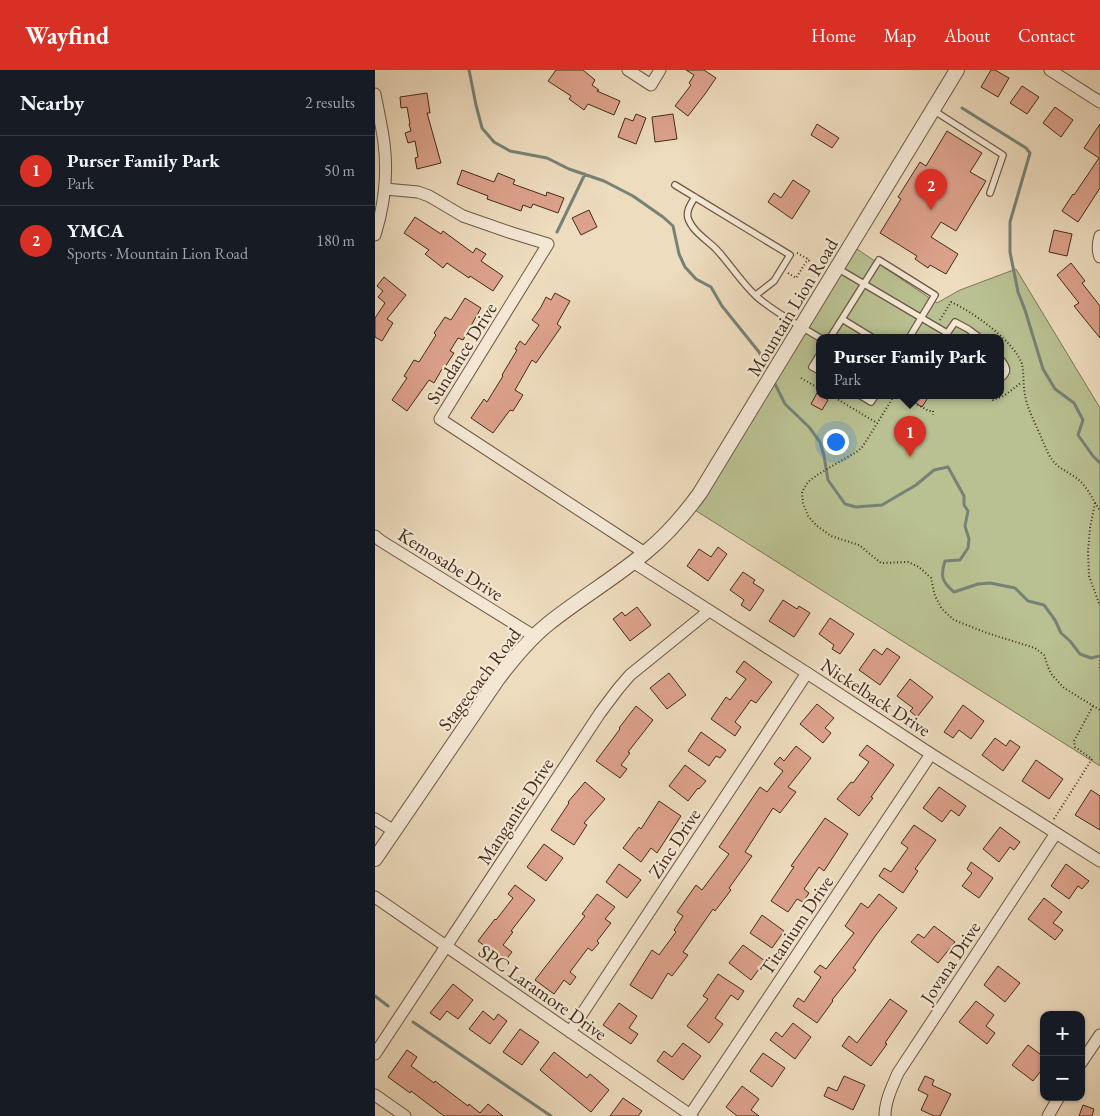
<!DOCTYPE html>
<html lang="en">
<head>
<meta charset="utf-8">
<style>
  body { margin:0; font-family:"EB Garamond",serif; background:#242831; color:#f1f3f6 }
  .controls { position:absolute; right:15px; bottom:15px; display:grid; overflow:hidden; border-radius:10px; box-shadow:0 1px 4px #0004 }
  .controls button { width:45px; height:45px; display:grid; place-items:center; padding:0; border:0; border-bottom:1px solid #363941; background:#171b24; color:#f1f3f6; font:25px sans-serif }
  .you { position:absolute; left:460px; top:371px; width:18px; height:18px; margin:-12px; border:4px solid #fff; border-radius:50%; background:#1a73e8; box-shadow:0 0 0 8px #1a73e833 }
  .badge { display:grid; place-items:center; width:32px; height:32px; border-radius:50%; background:#d93025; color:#fff; font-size:16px; font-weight:700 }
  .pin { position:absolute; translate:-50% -41px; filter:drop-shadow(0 1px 2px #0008) }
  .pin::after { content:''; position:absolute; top:26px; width:18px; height:15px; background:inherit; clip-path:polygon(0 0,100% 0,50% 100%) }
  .popup { position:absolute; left:441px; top:264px; width:188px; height:65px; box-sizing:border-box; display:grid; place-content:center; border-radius:10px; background:#171b24; filter:drop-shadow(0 1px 4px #0005); font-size:16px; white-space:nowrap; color:#9ea1a6 }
  .popup b { font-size:19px; color:#f1f3f6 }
  .popup::after { content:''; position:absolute; left:50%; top:100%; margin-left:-10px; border:10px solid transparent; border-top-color:#171b24 }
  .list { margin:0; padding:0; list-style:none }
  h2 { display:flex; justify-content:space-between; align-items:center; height:65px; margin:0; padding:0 20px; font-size:21px }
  h2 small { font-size:16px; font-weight:400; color:#9ea1a6 }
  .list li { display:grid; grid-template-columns:32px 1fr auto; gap:15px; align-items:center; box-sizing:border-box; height:70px; padding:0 20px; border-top:1px solid #363941 }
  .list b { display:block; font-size:19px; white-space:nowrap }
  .list p { margin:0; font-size:16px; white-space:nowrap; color:#9ea1a6 }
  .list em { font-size:16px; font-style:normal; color:#9ea1a6 }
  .map { position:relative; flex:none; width:725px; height:1046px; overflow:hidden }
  header { display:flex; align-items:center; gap:30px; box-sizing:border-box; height:70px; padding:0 25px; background:#d93025; color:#fff }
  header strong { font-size:24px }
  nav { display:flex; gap:28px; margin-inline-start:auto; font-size:18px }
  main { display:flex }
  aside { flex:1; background:#171b24 }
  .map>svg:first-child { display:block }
  .green { fill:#b9c091; stroke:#7e7656; fill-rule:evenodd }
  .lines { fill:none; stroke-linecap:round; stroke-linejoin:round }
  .stream { stroke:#768277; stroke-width:3 }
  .building { fill:#dda28c; stroke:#422c1c }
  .service-casing { stroke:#6d5844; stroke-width:8 }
  .minor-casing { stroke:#6d5844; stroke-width:13 }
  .tertiary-casing { stroke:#6d5844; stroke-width:16 }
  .path { stroke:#422c1c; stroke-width:2; stroke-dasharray:1 2.5; stroke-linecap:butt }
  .service { stroke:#f4e8d5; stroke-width:5.5 }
  .minor { stroke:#f4e8d5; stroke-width:11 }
  .tertiary { stroke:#f4e8d5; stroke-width:14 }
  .labels { text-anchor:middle; stroke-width:4.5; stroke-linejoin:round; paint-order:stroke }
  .street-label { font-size:19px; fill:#422c1c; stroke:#f4e8d5 }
</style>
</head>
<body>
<header>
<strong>Wayfind</strong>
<nav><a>Home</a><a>Map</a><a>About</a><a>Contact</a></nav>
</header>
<main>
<aside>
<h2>Nearby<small>2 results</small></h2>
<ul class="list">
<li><span class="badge">1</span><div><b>Purser Family Park</b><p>Park</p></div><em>50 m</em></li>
<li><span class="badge">2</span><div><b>YMCA</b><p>Sports · Mountain Lion Road</p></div><em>180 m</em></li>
</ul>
</aside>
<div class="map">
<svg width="725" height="1046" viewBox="0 0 725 1046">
  <rect width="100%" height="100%" fill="#eedcbe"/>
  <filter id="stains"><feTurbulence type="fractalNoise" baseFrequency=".004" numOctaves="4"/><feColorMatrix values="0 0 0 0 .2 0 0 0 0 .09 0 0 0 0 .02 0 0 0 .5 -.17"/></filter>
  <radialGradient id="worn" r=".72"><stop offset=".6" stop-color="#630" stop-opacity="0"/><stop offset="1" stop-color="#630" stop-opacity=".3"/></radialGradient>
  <path class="green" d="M476,175l86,58 23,-13 56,-21 84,139v358l-410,-259zM445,268h180v58h-180z"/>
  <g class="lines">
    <path class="stream" d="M94,0l7,35 6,23 12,14 16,9 37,7 22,11 35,12 29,15 30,21 10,9 6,28 6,13 11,12 15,8 11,19 37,46 10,20
      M587,38l64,40 4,5 -20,69v30l8,40 7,18 18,59 12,20 19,14 9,17 -5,15 15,21 7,7
      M182,162l28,-58
      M398,310l12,24 24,23 11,15 4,14 4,24 17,24 11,3 26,-2 34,-20 18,-15 14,-3 16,29v9l4,6 -3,15 4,13 -1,9 -8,12 -15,1c-5,15 -3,21 9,31l24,-8 12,-1 25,5 13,13 16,4 11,15 6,13 9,8 10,13 11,4 9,-2
      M0,926l13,10
      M38,952l138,94"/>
  </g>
  <path class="building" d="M181,0h27l12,10 -3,5 7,5 -2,1 23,10 -6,14 -26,-11 -4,6 -15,-11 2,-3 -23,-15z
    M311,0h18l12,8 -11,16 -17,22 -13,-10 16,-21 -2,-2 5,-8z
    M616,0h4l14,8 -11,19 -17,-10z
    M647,16l17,11 -12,17 -17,-11z
    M52,23l3,20h-3l14,50 -24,6 -2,-11 3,-1 -3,-16 -7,2 -3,-10 6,-2 -2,-7h1l-3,-17 -6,1 -1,-11z
    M680,37l18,13 -12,17 -18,-14z
    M261,44l10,4 -10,26 -18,-7 7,-19 8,3z
    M298,44l4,25 -22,3 -3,-25z
    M442,54l22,14 -7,10 -21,-13z
    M725,54v64l-22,34 -16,-11 11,-17 1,1 25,-37 -15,-10z
    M572,61l35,22 -12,19 16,9 -30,50 -15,-9 -10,15 27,17 -12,20 -16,-9 -2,3 -13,-9 2,-3 -37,-23 21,-34 -3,-2 22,-35 6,4z
    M87,100l32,12 4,-9 17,7 -2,4 33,12 1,-4 17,6 -6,15 -25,-9 -2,4 -8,-3 -2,6 -34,-12 1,-3 -31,-12z
    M418,110l17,11 -18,28 -24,-17 6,-9 7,5z
    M214,140l8,17 -16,8 -9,-17z
    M40,147l26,17 2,-3 30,22 3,-5 10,6 -5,7 22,15 -10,15 -23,-15 -1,2 -22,-15 -4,5 -18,-14 4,-4 -25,-17z
    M679,160l18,4 -5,22 -18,-4z
    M696,193l14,18 -3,2 18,23v32l-26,-32 5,-3 -22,-28z
    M9,207l22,18 -19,24 6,4 -11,18 -7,-4v-19l10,-15 -7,-6 5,-6 -6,-5z
    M180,223l15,8 -13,23 4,3 -25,36 -4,-3 -17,30 8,5 -10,16 -3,-1 -17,23 -22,-15 13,-19 3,3 16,-26 -1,-1 15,-25 -2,-1 5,-8 5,4 14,-20 -7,-5 9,-13 5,-10 5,3z
    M90,228l16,10 -18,32 -5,-2 -8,13 4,2 -11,17 -1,-1 -8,14 -5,-3 -22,31 -15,-11 15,-22 -3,-2 10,-16 5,2 17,-27 -2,-2 11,-16 6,3z
    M442,323l11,7 -6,10 -11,-6z
    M529,326h25l-7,11z
    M343,477l9,7 -19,27 -21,-15 12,-17 12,8z
    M368,502l12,8 -2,3 11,7 -14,21 -9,-6 3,-5 -14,-10z
    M408,530l14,9 2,-3 11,7 -16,24 -25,-16z
    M262,537l14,18 -21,16 -17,-22 9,-7 3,4z
    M455,548l24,16 -14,20 -8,-5 2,-4 -15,-11z
    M512,578l13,9 -20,28 -21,-15 15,-21 8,6z
    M369,591l28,21 -16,21 -5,-3 -16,22 6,5 -6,9 -24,-17 15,-22 4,3 16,-21 -10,-7z
    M294,603l17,22 -19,14 -17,-21z
    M535,609l23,18 -16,20 -7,-6 3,-3 -16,-12z
    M442,634l17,14 -9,10 6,5 -8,10 -23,-19z
    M588,635l21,16 -13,18 -12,-9 -6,8 -9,-6z
    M261,636l17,14 -25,32 2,1 -9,12 6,4 -7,9 -24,-17 24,-32 -1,-1z
    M326,662l25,18 -6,8 -4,-2 -7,10 -21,-15z
    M620,668l11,8 4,-6 10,7 -17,24 -21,-16z
    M492,675l27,20 -23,32 2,1 -14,18 -22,-17 14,-17 2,1 16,-21 -10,-7z
    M421,676l15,12 -23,29 8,5 -16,21 -7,-5 -28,44 7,4 -23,32 2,2 -16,21 -2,-2 -30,43 5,3 -16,21 -4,-3 -16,26 -22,-14 22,-35 7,5 17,-23 -2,-2 9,-14 -6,-4 19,-27 6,5 27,-36 -10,-7 41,-60 7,5 16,-21 -9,-7 6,-7 4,4z
    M661,690l27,19 -14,20 -27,-18z
    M310,695l21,16 -7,8 -1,-1 -10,13 -19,-15z
    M210,712l20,17 -21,24 3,2 -13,20 -23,-15 18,-27 -1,-1z
    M564,717l27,19 -7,10 -8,-6 -9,12 -19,-14z
    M716,720l9,6v34l-25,-15z
    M284,731l22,15 -24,37 -6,-5 -10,14 -18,-14 16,-21 2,2z
    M450,748l23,16 -24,37 -5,-4 -15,22 5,4 -6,9 -6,-3 -9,13 -17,-11 23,-34 -3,-1z
    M539,755l22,15 -21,29 3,2 -15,22 -24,-17 5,-8 7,4 17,-24 -7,-5z
    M625,757l20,15 -6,8 -4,-3 -11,15 -16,-13z
    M169,774l19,14 -17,23 -19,-14z
    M596,792l22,16 -14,20 -17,-12 10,-13 -5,-4z
    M244,794l22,16 -14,18 -21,-16z
    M691,794l23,17 -7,8 -4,-3 -9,13 -18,-13z
    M140,815l20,15 -24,31 2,1 -10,13 9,7 -7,9 -27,-20 17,-22 1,1 17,-22 -5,-4z
    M222,824l18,13 -10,12 6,4 -14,18 2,2 -7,8 -4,-3 -18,24 6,5 -6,8 -6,-5 -10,14 -19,-14 50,-64 -3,-2z
    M504,824l18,14 -21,27 -23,33 3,2 -24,30 1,1 -16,22 -24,-17 5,-8 6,4 17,-25 -7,-5 6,-7 6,4 28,-36 -9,-7 16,-23 7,5z
    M669,828l18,14 -9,11 10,7 -8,10 -27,-21z
    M387,845l22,16 -12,17 -22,-15z
    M559,856l21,16 -17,21 -27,-21 7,-8 6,4z
    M368,875l22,16 -14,19 -22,-17z
    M623,896l22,17 -15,19 -21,-17z
    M343,904l26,17 -6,9 -7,-5 -16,23 8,6 -14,19 -22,-17 21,-27 -5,-3z
    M78,914l20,16 -15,19 -11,-8 -7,9 -10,-7z
    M515,929l17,12 -22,32 2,1 -16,22 -29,-20 7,-10 8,7z
    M601,931l18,14 -8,11 9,7 -8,11 -28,-22z
    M244,933l18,13 -8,12 9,6 -7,10 -28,-19z
    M108,941l11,9 4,-6 9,7 -17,23 -21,-15z
    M418,953l18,14 -16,22 -25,-19 6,-8 6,5z
    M145,959l19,13 -17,23 -19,-13z
    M308,973l18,13 -18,24 -26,-19 7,-10 8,6z
    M653,975l16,12v10l-11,14 -21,-16z
    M32,980l10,7 -6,9 23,17 1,-2 33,25 1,-2 11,9 8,-9 15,12h-59l-33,-25 -1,2 -22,-16z
    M179,982l33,26 3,-4 19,16 -18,22 -51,-42z
    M388,983l22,15 -13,19 -22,-16z
    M469,1006l21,9 -12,25 -29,-14 4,-9 9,4z
    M550,1006l9,4 -2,5 19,9 -11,22h-6l-13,-6 7,-15 -10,-5z
    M367,1016l17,13 -8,11 8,6h-22l-11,-9z
    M248,1028l19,13 -4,5h-28z
    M708,1035l11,4 -2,7h-13z"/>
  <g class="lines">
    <g class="service-casing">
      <path id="service" d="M558,40l70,45 -13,38
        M300,115l115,70 -16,26 -18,14
        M320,127c-4,7 -9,13 -7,21 4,13 19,22 28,31 14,15 25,33 40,47 19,17 43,29 64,42
        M462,198l110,65
        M467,249l31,19
        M455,268l49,-78 56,35 -26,43
        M569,268l11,-16 13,7 12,9
        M445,284l-8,13 8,4
        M625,288c7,9 10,14 0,21
        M486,326l10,6 4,-6"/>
    </g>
    <g class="minor-casing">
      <path id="minor" d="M253,0l23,15 9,-15
        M675,0l50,32
        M0,24c3,16 7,33 9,49 4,31 0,63 -9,92
        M10,119l33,3 11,4 34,20 49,17 36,11 -108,175 205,134
        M725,166c-2,7 -3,14 0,21
        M0,466l6,5 153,95
        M258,492l174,111 124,81 169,107
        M0,749l19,12
        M0,827l317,219
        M195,962l237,-359
        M0,984l225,-341 18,-24 12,-14 79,-64
        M706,993l19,-28
        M0,1025l30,21
        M315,1045l241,-361
        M510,1046c0,-15 7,-29 13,-43l158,-240
        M673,1046l11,-19"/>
    </g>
    <g class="tertiary-casing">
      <path id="tertiary" d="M0,789l122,-179c15,-20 31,-40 51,-56 31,-25 67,-46 98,-72 21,-17 38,-37 54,-59l257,-423"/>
    </g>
    <path class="path" d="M422,183l11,6 6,10 6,3
      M413,203l8,5 12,-19
      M565,250l11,-18c22,10 63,39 71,62 2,10 1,21 3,31 2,12 8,24 13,35 4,9 7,17 11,25 9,16 21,16 32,27 8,8 12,19 19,28
      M554,268l3,-5
      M426,308l19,11
      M457,326l45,27
      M519,326l-31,50 -5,5 -41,24 -9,7 -6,10 1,11 5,13 9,10 14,10 28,9 22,18 27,-1 11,5 12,11 4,18 7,13 12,11 33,13 48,15 9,7 4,12 4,8 12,13 36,22
      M527,326l27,15h4v4
      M617,326l1,4 11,-4 18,-14
      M720,433l-5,25 -2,24 1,24 11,30
      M725,590v9
      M679,749l38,-60 -17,-12 -1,-6 19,-35"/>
    <use href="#service" class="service"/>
    <use href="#minor" class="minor"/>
    <use href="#tertiary" class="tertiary"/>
  </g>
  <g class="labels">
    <g class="street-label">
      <text transform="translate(417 237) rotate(-59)" y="7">Mountain Lion Road</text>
      <text transform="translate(86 283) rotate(-58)" y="7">Sundance Drive</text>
      <text transform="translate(76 494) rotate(32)" y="7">Kemosabe Drive</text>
      <text transform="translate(104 609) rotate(-53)" y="7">Stagecoach Road</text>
      <text transform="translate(501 627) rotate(33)" y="7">Nickelback Drive</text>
      <text transform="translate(140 741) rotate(-57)" y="7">Manganite Drive</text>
      <text transform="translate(299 773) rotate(-57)" y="7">Zinc Drive</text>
      <text transform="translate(421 855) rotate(-56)" y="7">Titanium Drive</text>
      <text transform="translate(575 892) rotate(-57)" y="7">Jovana Drive</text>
      <text transform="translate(168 922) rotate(35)" y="7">SPC Laramore Drive</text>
    </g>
  </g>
  <rect width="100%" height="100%" filter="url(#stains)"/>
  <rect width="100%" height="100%" fill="url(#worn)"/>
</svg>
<div class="controls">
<button>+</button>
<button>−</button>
</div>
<div class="you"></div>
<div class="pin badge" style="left:535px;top:387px">1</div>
<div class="popup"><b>Purser Family Park</b>Park</div>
<div class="pin badge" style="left:556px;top:140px">2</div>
</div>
</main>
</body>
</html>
